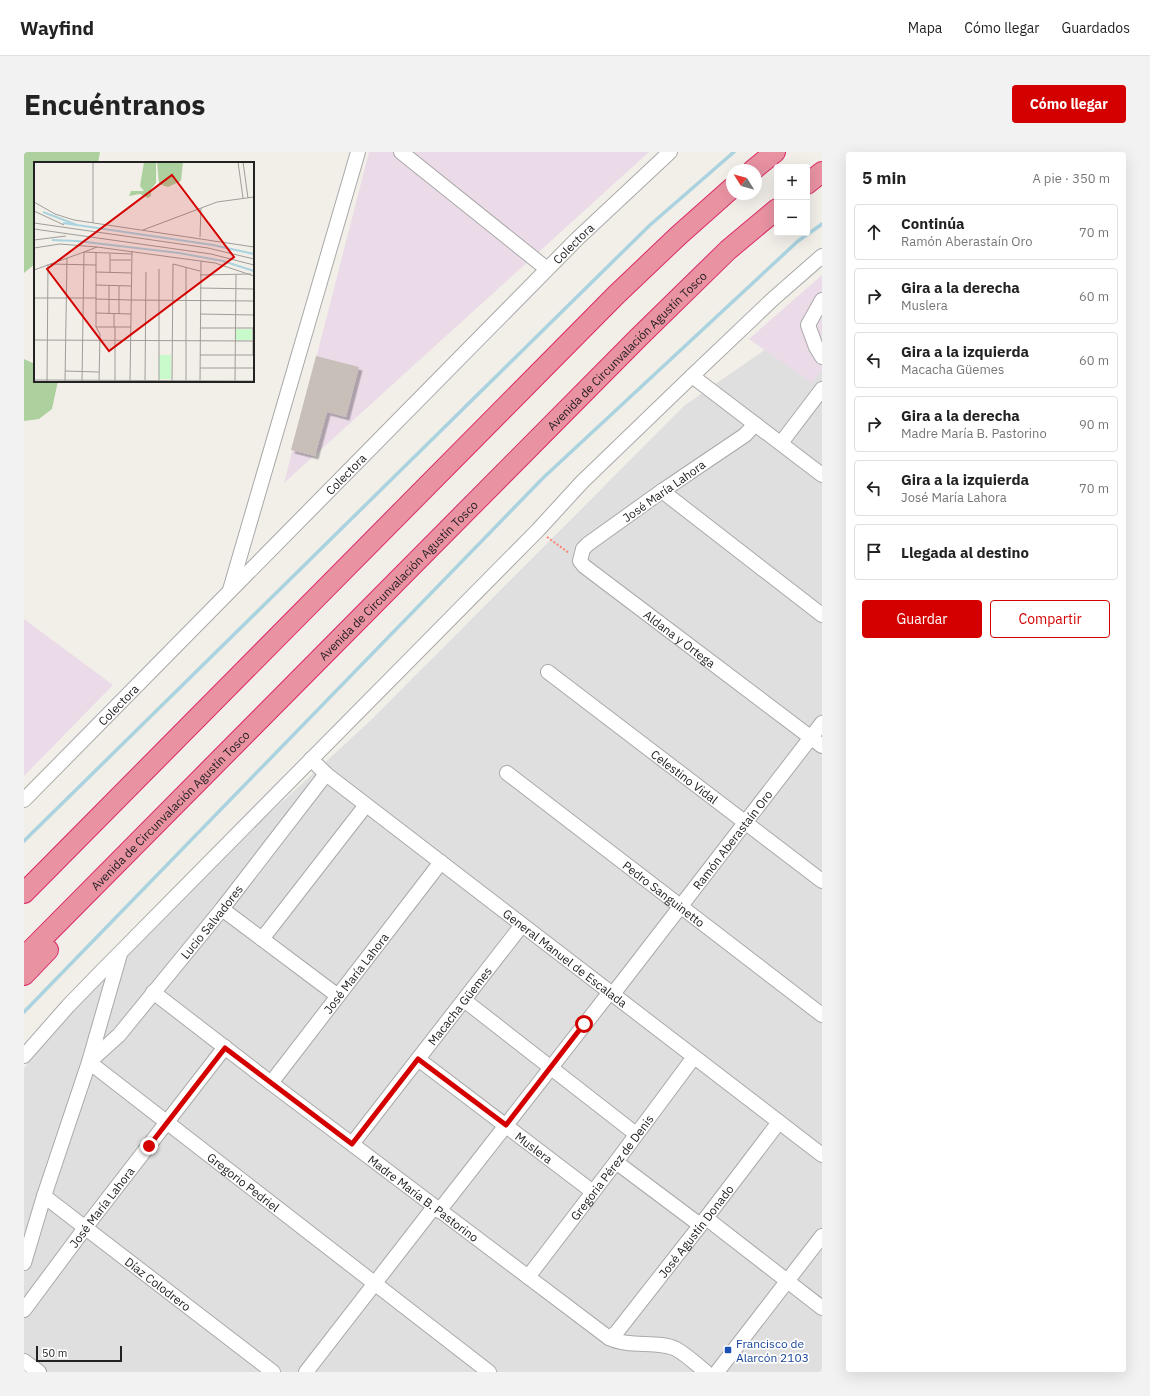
<!DOCTYPE html>
<html lang="es">
<meta charset="utf-8">
<style>
:root{--surface:#fff;--page:#f2f2f2;--text:#222;--muted:#767676;--line:#e0e0e0;--accent:#d40000}
body{margin:0;font-family:"IBM Plex Sans",sans-serif;background:var(--page);color:var(--text)}
.controls{position:absolute;right:12px;top:12px;display:grid;overflow:hidden;border-radius:4px;box-shadow:0 4px 16px #0002}
.controls button{width:36px;height:36px;display:grid;place-items:center;padding:0;border:0;border-bottom:1px solid var(--line);background:var(--surface);color:var(--text);font:20px sans-serif}
.compass{position:absolute;left:702px;top:12px;width:36px;height:36px;border-radius:50%;background:var(--surface);box-shadow:0 4px 16px #0002;rotate:307deg}
.scale{position:absolute;left:12px;bottom:10px;width:86px;box-sizing:border-box;padding-left:4px;border:2px solid #222;border-top:0;font-size:11px;line-height:14px;white-space:nowrap;color:#222;-webkit-text-stroke:3px #fff;paint-order:stroke}
.stop{position:absolute;width:12px;height:12px;margin:-9px;border:3px solid #d40000;border-radius:50%;background:#fff}
.stop.end{background:#d40000;border-color:#fff;box-shadow:0 1px 4px #0008}
.list{margin:0;padding:0;list-style:none}
h2{display:flex;justify-content:space-between;align-items:center;height:52px;margin:0;padding:0 16px;font-size:17px}
h2 small{font-size:13px;font-weight:400;color:var(--muted)}
.list li{display:grid;grid-template-columns:26px 1fr auto;gap:12px;align-items:center;box-sizing:border-box;height:56px;margin:0 8px 8px;padding:0 8px;border:1px solid var(--line);border-radius:4px}
.list b{display:block;font-size:15px;white-space:nowrap}
.list p{margin:0;font-size:13px;white-space:nowrap;color:var(--muted)}
.list em{font-size:13px;font-style:normal;color:var(--muted)}
.actions{display:flex;gap:8px;padding:12px 16px}
.actions a{flex:1;padding:9px 0;border:1px solid var(--accent);border-radius:4px;text-align:center;font-size:14px;color:var(--accent)}
.actions .main{background:var(--accent);color:#fff}
.icon{flex:none;width:22px;height:22px;fill:none;stroke:currentColor;stroke-width:2;stroke-linecap:round;stroke-linejoin:round}
.map{position:relative;flex:none;width:798px;height:1220px;overflow:hidden;border-radius:4px}
header{display:flex;align-items:center;gap:24px;box-sizing:border-box;height:56px;padding:0 20px;background:var(--surface);border-bottom:1px solid var(--line)}
header strong{font-size:19px}
nav{display:flex;gap:22px;margin-inline-start:auto;font-size:14px}
.intro{display:flex;align-items:center;justify-content:space-between;box-sizing:border-box;height:96px;padding:0 24px}
h1{margin:0;font-size:28px}
.button{padding:10px 18px;border-radius:4px;background:var(--accent);color:#fff;font-size:14px;font-weight:700}
main{display:flex;gap:24px;padding:0 24px}
aside{flex:1;background:var(--surface);border-radius:4px;box-shadow:0 4px 16px #0002}
.map>svg:first-child{display:block}
</style>
<header>
<strong>Wayfind</strong>
<nav><a>Mapa</a><a>Cómo llegar</a><a>Guardados</a></nav>
</header>
<div class="intro"><h1>Encuéntranos</h1><a class="button">Cómo llegar</a></div>
<main>
<div class="map">
<svg width="798" height="1220" viewBox="0 0 798 1220">
<defs>
<filter id="shadow"><feDropShadow dx="3.5" dy="3.5" stdDeviation="0" flood-color="#0004"/></filter>
</defs>
<rect width="100%" height="100%" fill="#f2efe9"/>
<!-- residential -->
<path fill="#e0dfdf" d="M798,139v1081h-798v-304l121,-140 225,-207 315,-316 90,-62z"/>
<!-- industrial -->
<path fill="#ebdbe8" d="M345,0h280l-365,331z
M798,123v95l-10,13 -63,-44z
M0,467l89,66 -89,91z"/>
<!-- forest -->
<path fill="#add19e" d="M0,0h76l-2,11h-63v101l-11,9z
M0,207l11,5v17h23l-6,28 -13,10 -15,2z"/>
<g fill="none" stroke-linecap="round" stroke-linejoin="round">
<!-- stream -->
<path stroke="#aad3df" stroke-width="3.5" d="M0,689l626,-616 84,-73
M0,860l519,-534 255,-237 24,-17"/>
</g>
<!-- building -->
<path fill="#c7bfb8" filter="url(#shadow)" d="M292,204l43,11 -13,50 -19,-5 -12,44 -24,-6z"/>
<g fill="none" stroke-linecap="round" stroke-linejoin="round">
<defs>
<g id="minor">
<path d="M377,0l146,117"/>
<path d="M798,148l-14,25 8,22 6,10"/>
<path d="M668,224l130,99"/>
<path id="s1" d="M731,272l-10,11 -83,56 -74,53 -5,5 -3,12 4,5 238,180"/>
<path d="M757,291l41,-54"/>
<path d="M638,339l160,124"/>
<path d="M206,438l128,-438"/>
<path id="s2" d="M524,520l274,209"/>
<path id="s3" d="M287,607l15,15 496,381"/>
<path id="s4" d="M483,621l315,242"/>
<path id="s5" d="M0,648l553,-561 93,-87"/>
<path d="M198,757l116,87"/>
<path d="M238,787l104,-134"/>
<path id="s6" d="M96,802l-31,108 400,310"/>
<path id="s7" d="M129,840l118,91 338,255c20,10 50,2 67,11 11,6 21,16 30,23"/>
<path id="s8" d="M589,842l209,-271"/>
<path d="M440,848l172,134"/>
<path d="M0,904l44,-50 33,-34 437,-442 44,-48 110,-106 82,-78 48,-42"/>
<path id="s9" d="M394,907l175,133"/>
<path id="s10" d="M247,931l170,-221"/>
<path id="s11" d="M328,992l170,-219"/>
<path d="M592,1010l84,63"/>
<path id="s12" d="M20,1044l229,176"/>
<path d="M415,1059l171,-219"/>
<path d="M682,1066l116,90"/>
<path id="s13" d="M0,1111l20,-67 45,-134 30,-27 103,-126 104,-135"/>
<path id="s14" d="M504,1125l88,-115 78,-105"/>
<path id="s15" d="M0,1158l61,-82 140,-181"/>
<path id="s16" d="M585,1186l7,-5 90,-115 73,-96"/>
<path d="M0,1209l15,11"/>
<path d="M282,1220l128,-165"/>
<path d="M693,1220l105,-136"/>
</g>
<g id="highway">
<path d="M729,18l22,-18"/>
<path d="M783,32l15,-12"/>
<path d="M0,741l592,-598 62,-59 54,-48"/>
<path id="s17" d="M0,805l615,-620 89,-87 49,-41"/>
<path d="M0,823l24,-25"/>
</g>
</defs>
<!-- minor casing -->
<use href="#minor" stroke="#a9a9a9" stroke-width="16"/>
<!-- highway casing -->
<use href="#highway" stroke="#dc2a67" stroke-width="22"/>
<!-- path -->
<path stroke="#fa8072" stroke-width="2" stroke-dasharray="2 2" stroke-linecap="butt" d="M523,385l22,16"/>
<!-- minor -->
<use href="#minor" stroke="#fff" stroke-width="14"/>
<!-- highway -->
<use href="#highway" stroke="#e892a2" stroke-width="20"/>
</g>
<g fill="none" stroke-linecap="round" stroke-linejoin="round">
<!-- route -->
<path stroke="#d40000" stroke-width="5" d="M125,994l76,-98 127,96 66,-85 88,66 78,-101"/>
</g>
<!-- markers -->
<rect fill="#1a4fb4" stroke="#fff" stroke-width="1.5" x="700" y="1194" width="8" height="8" rx="2"/>
<g text-anchor="middle" dominant-baseline="central" stroke-width="3.5" stroke-linejoin="round" paint-order="stroke">
<!-- street labels -->
<g font-size="12" fill="#222" stroke="#fff">
<text stroke="none"><textPath href="#s5" startOffset="782">Colectora</textPath></text>
<text stroke="none"><textPath href="#s17" startOffset="855">Avenida de Circunvalación Agustín Tosco</textPath></text>
<text stroke="none"><textPath href="#s5" startOffset="458">Colectora</textPath></text>
<text transform="translate(640 339) rotate(-35)">José María Lahora</text>
<text stroke="none"><textPath href="#s17" startOffset="531">Avenida de Circunvalación Agustín Tosco</textPath></text>
<text stroke="none"><textPath href="#s1" startOffset="352">Aldana y Ortega</textPath></text>
<text stroke="none"><textPath href="#s5" startOffset="134">Colectora</textPath></text>
<text stroke="none"><textPath href="#s2" startOffset="172">Celestino Vidal</textPath></text>
<text stroke="none"><textPath href="#s17" startOffset="207">Avenida de Circunvalación Agustín Tosco</textPath></text>
<text stroke="none"><textPath href="#s8" startOffset="195">Ramón Aberastaín Oro</textPath></text>
<text stroke="none"><textPath href="#s4" startOffset="198">Pedro Sanguinetto</textPath></text>
<text stroke="none"><textPath href="#s13" startOffset="398">Lucio Salvadores</textPath></text>
<text stroke="none"><textPath href="#s3" startOffset="323">General Manuel de Escalada</textPath></text>
<text stroke="none"><textPath href="#s10" startOffset="139">José María Lahora</textPath></text>
<text stroke="none"><textPath href="#s11" startOffset="175">Macacha Güemes</textPath></text>
<text stroke="none"><textPath href="#s9" startOffset="146">Muslera</textPath></text>
<text stroke="none"><textPath href="#s14" startOffset="138">Gregoria Pérez de Denis</textPath></text>
<text stroke="none"><textPath href="#s6" startOffset="308">Gregorio Pedriel</textPath></text>
<text stroke="none"><textPath href="#s7" startOffset="340">Madre María B. Pastorino</textPath></text>
<text stroke="none"><textPath href="#s15" startOffset="129">José María Lahora</textPath></text>
<text stroke="none"><textPath href="#s16" startOffset="138">José Agustín Donado</textPath></text>
<text stroke="none"><textPath href="#s12" startOffset="144">Díaz Colodrero</textPath></text>
</g>
<!-- transit labels -->
<g font-size="12" fill="#164399" stroke="#fff" text-anchor="start">
<text x="712" y="1191">Francisco de<tspan x="712" dy="14">Alarcón 2103</tspan></text>
</g>
</g>
<!-- overview -->
<g transform="translate(10 10)">
<rect width="220" height="220" fill="#f2efe9"/>
<path d="M122,0v21l-5,6v7l-3,2 -8,-4 -11,2 2,-5h13l-4,-5 4,-24zM123,0h26l-2,19 -13,6 -9,-3z" fill="#add19e"/>
<path d="M202,167h16v11h-16zM125,193h12v24h-12z" fill="#c8facc"/>
<path fill="none" stroke="#aad3df" stroke-width="2" d="M9,50l34,13 136,20 41,9M29,61l14,2M18,78l25,1 102,12 44,8 31,10"/>
<path fill="none" stroke="#9f9d99" stroke-width="1" d="M204,0l5,36M209,0l5,36M0,40l21,12 19,6 180,27M0,49l30,14M0,61l174,25 46,11M59,61v-61M0,67l177,25 43,11M109,68l74,-28 37,-5M166,75l1,-29M0,78l32,-4M0,86l26,-4 37,3 118,16 39,13M62,91v74l4,7 -1,48M76,92v18M76,98h21M16,102l46,1M0,108l50,-18 48,2M62,110l35,1M166,113l51,-1M62,123l35,1M166,126l54,1M0,136h62M62,137l35,1M97,138l123,1M62,151l35,1M75,152v-29M80,152v13M85,152v-28M166,152l54,1M62,165h35M166,166h54M0,178l219,1M166,193h54M219,193v-27M166,206h54M31,209l34,1M0,218l220,1M31,219l2,-123M48,219l2,-129 13,-5M81,219v-54M96,219l2,-130M111,219l1,-109M125,219v-112M138,219l1,-117 27,7M152,219v-114M13,220l1,-118M166,220l1,-121M201,220l1,-107"/>
<path fill="#d40000" fill-opacity="0.15" stroke="#d40000" stroke-width="2" d="M138,13l62,82 -125,94 -62,-82z"/>
<rect width="220" height="220" fill="none" stroke="#222" stroke-width="2"/>
</g>
</svg>
<div class="controls">
<button>+</button>
<button>−</button>
</div>
<svg class="compass" viewBox="-18 -18 36 36"><path d="M0-13l5 13h-10z" fill="#e53935"/><path d="M0 13l5-13h-10z" fill="#767676"/></svg>
<div class="scale">50 m</div>
<div class="stop" style="left:560px;top:872px"></div>
<div class="stop end" style="left:125px;top:994px"></div>
</div>
<aside>
<h2>5 min<small>A pie · 350 m</small></h2>
<ul class="list">
<li><svg class="icon" aria-label="ahead" viewBox="0 0 24 24"><path d="M12 20V5M6 11l6-6 6 6"/></svg><div><b>Continúa</b><p>Ramón Aberastaín Oro</p></div><em>70 m</em></li>
<li><svg class="icon" aria-label="right" viewBox="0 0 24 24"><path d="M7 20v-9h11M14 6l5 5-5 5"/></svg><div><b>Gira a la derecha</b><p>Muslera</p></div><em>60 m</em></li>
<li><svg class="icon" aria-label="left" viewBox="0 0 24 24"><path d="M17 20v-9H6M10 6l-5 5 5 5"/></svg><div><b>Gira a la izquierda</b><p>Macacha Güemes</p></div><em>60 m</em></li>
<li><svg class="icon" aria-label="right" viewBox="0 0 24 24"><path d="M7 20v-9h11M14 6l5 5-5 5"/></svg><div><b>Gira a la derecha</b><p>Madre María B. Pastorino</p></div><em>90 m</em></li>
<li><svg class="icon" aria-label="left" viewBox="0 0 24 24"><path d="M17 20v-9H6M10 6l-5 5 5 5"/></svg><div><b>Gira a la izquierda</b><p>José María Lahora</p></div><em>70 m</em></li>
<li><svg class="icon" aria-label="arrive" viewBox="0 0 24 24"><path d="M6 21V4h12l-3 4 3 4H6"/></svg><div><b>Llegada al destino</b></div></li>
</ul>
<div class="actions"><a class="main">Guardar</a><a>Compartir</a></div>
</aside>
</main>
